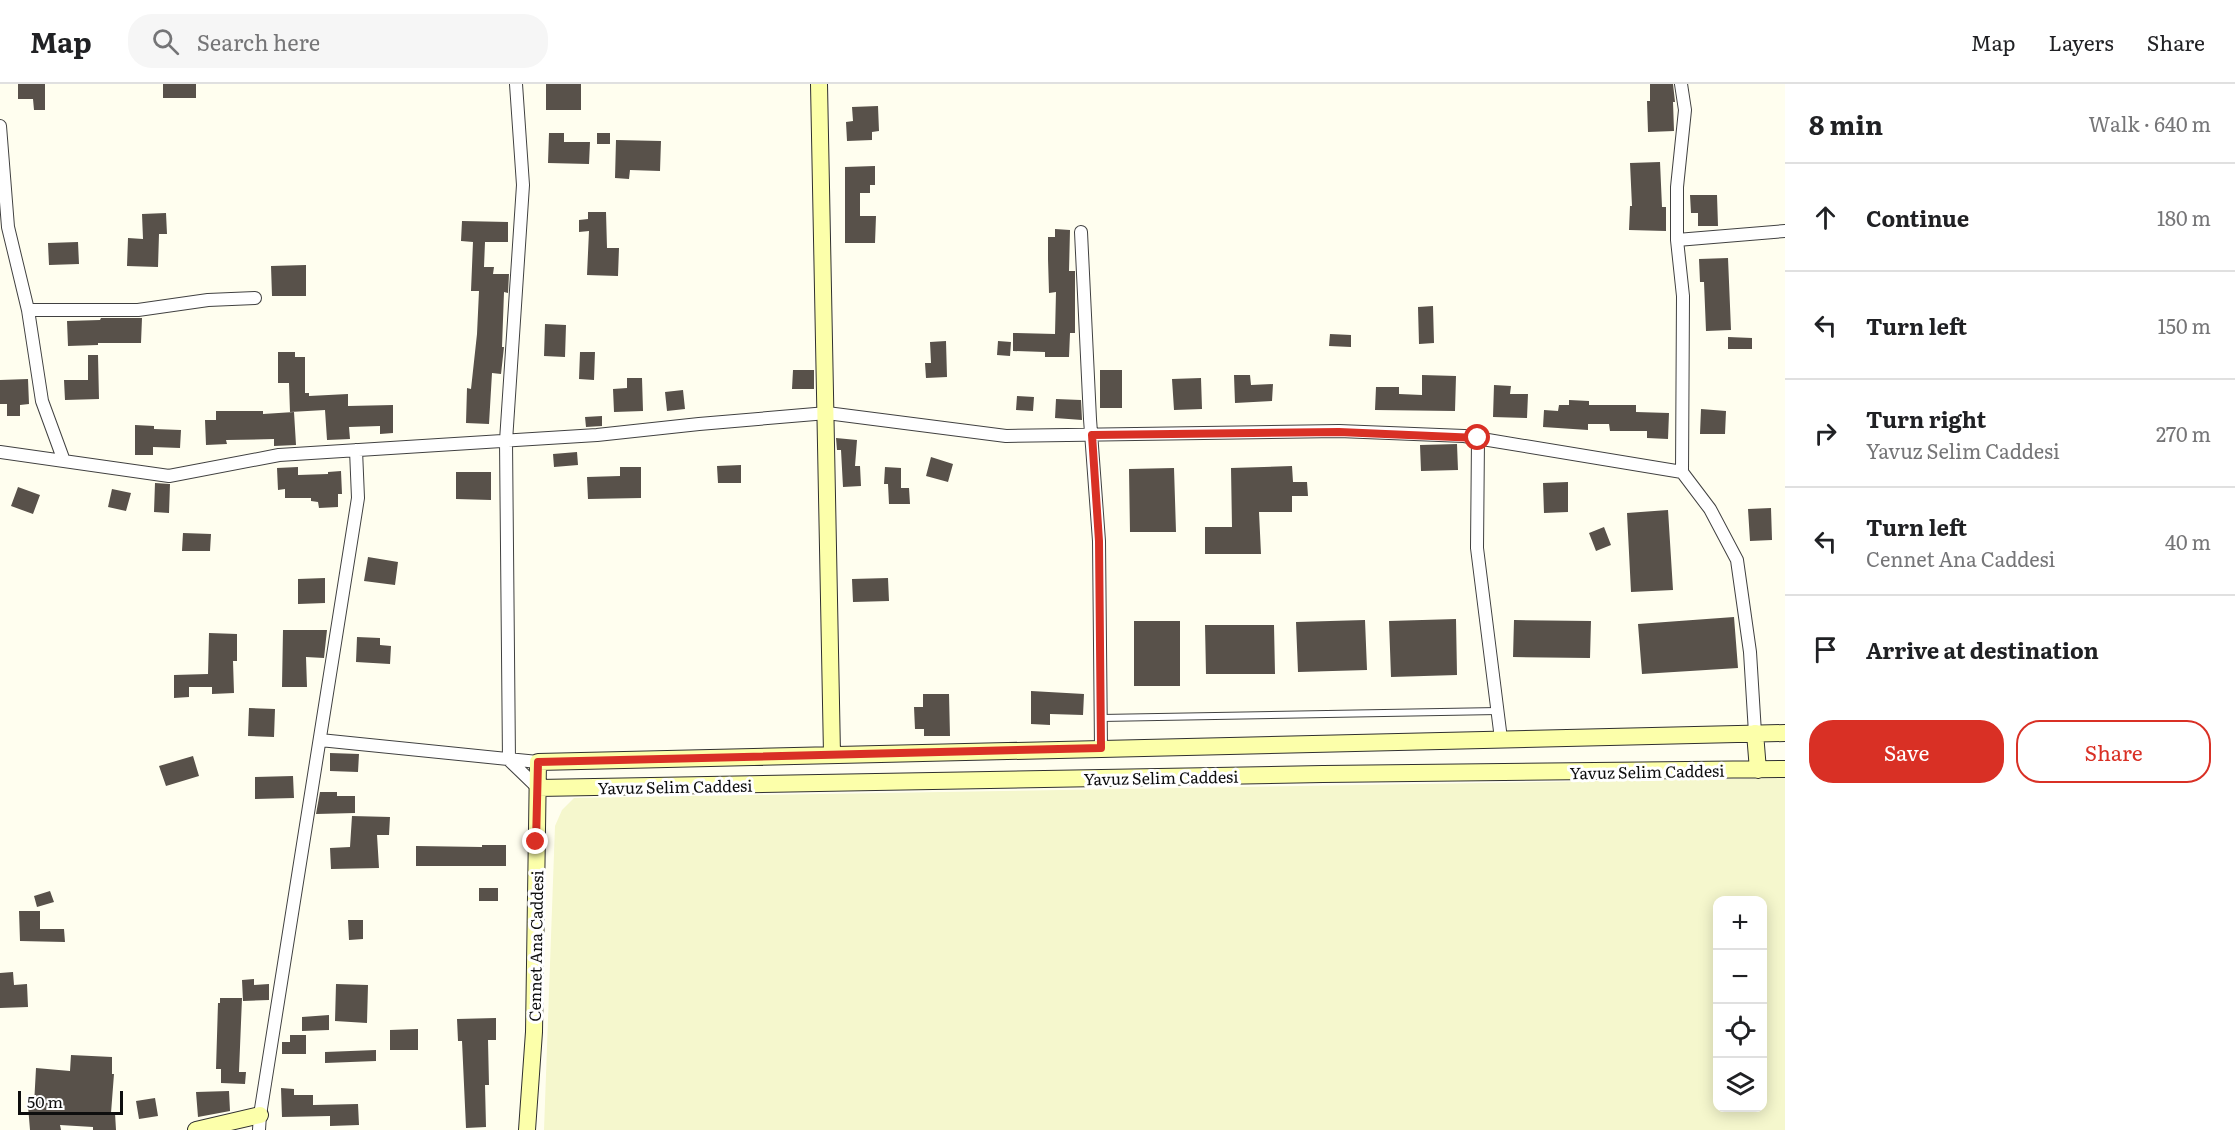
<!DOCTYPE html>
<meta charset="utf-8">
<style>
:root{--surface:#fff;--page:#f6f6f6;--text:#202124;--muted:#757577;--line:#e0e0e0;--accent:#d93025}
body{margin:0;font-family:Literata,serif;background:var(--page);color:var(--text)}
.controls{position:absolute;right:18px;bottom:18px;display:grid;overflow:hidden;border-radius:12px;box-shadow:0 3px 15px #0003}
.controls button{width:54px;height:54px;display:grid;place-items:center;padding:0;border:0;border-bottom:2px solid var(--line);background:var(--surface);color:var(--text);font:30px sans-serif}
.scale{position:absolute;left:18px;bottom:15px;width:105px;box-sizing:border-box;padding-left:6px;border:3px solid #0e0e0e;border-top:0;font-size:16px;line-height:21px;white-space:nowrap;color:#0e0e0e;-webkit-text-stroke:4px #fff;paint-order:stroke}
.stop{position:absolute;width:18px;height:18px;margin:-14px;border:4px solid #d93025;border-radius:50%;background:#fff}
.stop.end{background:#d93025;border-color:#fff;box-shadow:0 2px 6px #0008}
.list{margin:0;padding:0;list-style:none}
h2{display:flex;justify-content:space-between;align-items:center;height:78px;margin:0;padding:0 24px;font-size:26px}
h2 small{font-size:20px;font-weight:400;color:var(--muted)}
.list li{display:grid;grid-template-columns:39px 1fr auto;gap:18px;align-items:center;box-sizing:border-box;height:108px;padding:0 24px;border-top:2px solid var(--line)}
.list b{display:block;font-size:22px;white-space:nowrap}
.list p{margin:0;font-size:20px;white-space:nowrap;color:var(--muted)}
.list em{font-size:20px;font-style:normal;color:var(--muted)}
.actions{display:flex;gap:12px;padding:18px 24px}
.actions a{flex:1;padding:14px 0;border:2px solid var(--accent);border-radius:24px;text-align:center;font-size:21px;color:var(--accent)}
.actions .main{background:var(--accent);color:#fff}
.icon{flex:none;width:33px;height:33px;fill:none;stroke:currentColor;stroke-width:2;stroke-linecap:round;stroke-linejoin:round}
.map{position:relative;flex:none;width:1785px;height:1046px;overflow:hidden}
header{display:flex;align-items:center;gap:36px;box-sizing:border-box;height:84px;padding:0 30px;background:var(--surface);border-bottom:2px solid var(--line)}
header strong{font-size:28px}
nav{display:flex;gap:33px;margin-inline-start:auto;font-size:21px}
.search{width:420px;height:54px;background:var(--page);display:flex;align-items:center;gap:15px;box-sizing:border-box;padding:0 21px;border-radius:24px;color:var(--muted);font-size:22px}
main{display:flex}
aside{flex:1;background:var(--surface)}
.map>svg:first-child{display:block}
</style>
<header>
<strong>Map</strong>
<div class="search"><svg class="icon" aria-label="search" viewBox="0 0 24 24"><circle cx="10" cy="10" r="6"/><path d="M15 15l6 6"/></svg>Search here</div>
<nav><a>Map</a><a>Layers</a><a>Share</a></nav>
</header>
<main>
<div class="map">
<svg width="1785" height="1046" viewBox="0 0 1785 1046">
<rect width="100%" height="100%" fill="#fffeef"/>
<!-- farmland -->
<path fill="#f5f7cd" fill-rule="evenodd" d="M1785,694v352h-1241l11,-304 7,-16 12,-12zM1718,816h44v208h-44z"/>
<!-- building -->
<path fill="#58514a" d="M18,0h27v26h-11l-1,-11h-15z
M163,0h33v14h-33z
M546,0h35v26h-35z
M1650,0h23l2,18h-2l1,29 -26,1 -1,-31h3z
M878,22l1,25 -7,1v8l-25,1 -1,-19 7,-1 -1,-14z
M549,49h15v9h26l-1,22 -41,-1z
M597,49h13v11h-13z
M616,56l45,1 -1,30 -30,-1 -1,9 -14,-1z
M1660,78l2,45h4v24l-37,-1 1,-24h2l-2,-43z
M875,82v19h-5v8h-10v23h16l-1,27h-30v-76z
M1690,111h27l1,31h-20v-13h-7z
M588,128h18l1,36h12l-1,28 -31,-1 2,-44 -10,1v-12l9,-1z
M166,129l1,21h-8l-1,33 -31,-1 1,-28 15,1 -1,-25z
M462,137l46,1v20h-23l-1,25h10l-1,7h16l-1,19 -4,-1 -2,55h2l-3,27 -9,-1 -3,51 -23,-1 1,-35 4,1 6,-55 2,-43h-8l2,-49 -12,-1z
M1055,145l15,1 -1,41h6v62h-5l-1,24h-24v-5l-32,-1v-18l42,1 1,-42 -7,1 -1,-34v-22h7z
M78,158l1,22 -30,1 -1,-22z
M1728,174l3,72 -25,1 -2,-49h-4l-1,-23z
M306,181v31h-34l-1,-30z
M1433,222l1,37 -15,1 -1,-37z
M101,234h41l-1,25h-43v2l-30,1 -1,-25 33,-1z
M545,240l21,1 -1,32 -21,-1z
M1330,250l21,1v12l-22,-1z
M1728,253l24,1v11h-24z
M946,257l1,36 -21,1 -1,-15h6l-1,-21z
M998,257l13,1 -1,14 -13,-1z
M278,268h17v5h10v36h4v3l39,-2v12l45,-1v28l-13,1v-8l-31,1 1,12 -23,1 -2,-30 -35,2 -1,-29h-11z
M580,268h15l-1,28 -15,-1z
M88,271h10l1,44 -34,1 -1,-20h24z
M793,286h21v19h-22z
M1100,286h22v38h-22z
M1234,291h16l1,10 22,-1 -1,17 -37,2z
M1422,291l34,1 -1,35 -80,-1 1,-23h23v7l23,1z
M627,294h15l1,33 -29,1 -1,-23 14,-1z
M1201,294l1,31 -28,1 -2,-31z
M28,295l1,25 -9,1v11h-13v-12h-7v-24z
M1494,301l17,1 -1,8h18l-1,24 -34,-1z
M683,306l2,19 -18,2 -2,-19z
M1017,312l17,1 -1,14 -17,-1z
M1056,315l25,1 1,20 -27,-2z
M1569,316l20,1v4h47v7l33,1 -1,26 -21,-1v-7h-37l-1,-7h-21v6l-45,-3 1,-17 14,1 1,-6h10z
M1701,325l25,2 -1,23h-25z
M216,327h47v3l31,-2 2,33 -22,1v-7l-48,1 1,4 -21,1 -1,-25h11z
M602,332v10l-16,1 -1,-10z
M135,341l19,1v3l27,1 -1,18 -27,-1v8h-18z
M836,354l21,2 -2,26h5l1,20 -18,1 -2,-37h-4z
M1457,360l1,26 -37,1 -1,-26z
M577,368l1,13 -24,2 -1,-13z
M931,373l22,7 -5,18 -22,-6z
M741,381v18h-23l-1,-17z
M1292,382l1,16h14l1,14h-16v16h-33l2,42h-56v-27h27l-1,-59z
M298,383v8l30,-1v-2l13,-1 1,23h-4v13l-19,1 -1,-6 -7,-1v-3h-26v-9l-7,1 -1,-22z
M620,383h21v31l-53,1 -1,-22 33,-1z
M885,383l16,1v20h8l1,16h-21l-1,-20h-4z
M1174,384l2,64h-46l-1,-63z
M456,388h35v28l-35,-1z
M1568,398v30l-24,1 -1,-30z
M155,399l15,1 -1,29 -15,-1z
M18,403l22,8 -7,19 -22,-8z
M112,405l19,4 -5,18 -18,-4z
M1771,424l1,32 -22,1 -2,-32z
M1668,426l5,80 -42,2 -4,-79z
M1604,443l7,18 -15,6 -7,-18z
M183,449l28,1 -1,17h-28z
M368,473l30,5 -3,23 -31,-4z
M325,494v25l-27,1v-25z
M888,494l1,23 -36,1 -1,-23z
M1734,533l4,51 -96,6 -4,-50z
M1456,535l1,56 -66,2 -2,-56z
M1365,536l2,50 -69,2 -2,-50z
M1514,536l77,1 -1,37 -77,-1z
M1134,537h46v65h-46z
M1205,541h69l1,49h-69z
M283,546h44l-3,28 -18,-1 1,30h-25z
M209,549l28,1v27h-4l1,32 -22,1v-7h-23v10l-15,1v-23l34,-1z
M357,553l23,1v7l11,1 -1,18 -34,-2z
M1031,607l53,3 -1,21 -33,-1v11l-19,-1z
M923,610h26l1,42h-26v-7h-9l-1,-22h9z
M249,624l26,1 -1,28 -26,-1z
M330,669l29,1 -1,18 -28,-1z
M193,672l6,20 -33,10 -7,-20z
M293,692l1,22 -39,1v-22z
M320,708h17v4h18v17l-39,1z
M352,732l38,1 -1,18h-12l2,33 -48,1 -1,-21 20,-1z
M482,761h24v21h-90v-20l66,1z
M479,804h19v13h-19z
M50,807l4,11 -17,5 -3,-11z
M19,827h21v18h24l1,13 -45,-1z
M348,836h15v19l-14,1z
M13,888l1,13 13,-1 1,23 -28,1v-35z
M254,895v6l15,-1v16l-26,1 -1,-21z
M336,900l32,1 -1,38 -32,-2z
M220,914h22l-3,74h7l-1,12 -24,-1v-14h-5l2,-66h2z
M329,931v15l-27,1v-14z
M496,934v22h-8l1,45h-4l1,42 -20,1 -4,-87h-4l-1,-22z
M418,945v21h-28v-20z
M290,951h16v19h-24v-12h8z
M376,966v11l-51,2v-11z
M71,971l41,2v17h2l-3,39h4l1,17h-23v-3l-33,-2 1,5h-31l-2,-24 6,-1 2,-37 34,3z
M281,1004l13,1v6h19v10l45,-1 1,21 -29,1v-10l-48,1z
M229,1007l1,20 -32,6 -2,-25z
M155,1014l3,18 -19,3 -3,-18z"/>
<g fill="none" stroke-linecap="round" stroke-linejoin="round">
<defs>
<path id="lane" d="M1101,634l397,-7"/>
<path id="street" d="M516,0l7,101 -17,256 3,319 29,28
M1681,0l4,26 -8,77v53l6,56 -1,176
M0,42l8,101 20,83 14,91 22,60
M1081,148l9,187 9,122 2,207
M1677,156l108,-9
M28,226h110l70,-10 47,-2
M1478,355l-1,109 24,191
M0,368l169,24 110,-21 318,-20 102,-11 128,-11 179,23 333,-5 125,5 218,36 28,37 27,51 13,92 5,81
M320,656l218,22
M259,1046l1,-15 98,-617 -2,-48"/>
<path id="secondary" d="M819,0l13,670
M1755,649l3,37
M538,704l785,-14 462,-5
M196,1046l64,-15
M527,1046l7,-98 4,-270 1247,-29"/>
</defs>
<!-- lane casing -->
<use href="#lane" stroke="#414141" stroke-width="8"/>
<!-- street casing -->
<use href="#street" stroke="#414141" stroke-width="14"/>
<!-- secondary casing -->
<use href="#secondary" stroke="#303030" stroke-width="18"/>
<!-- lane -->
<use href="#lane" stroke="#fff" stroke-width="6"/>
<!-- street -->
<use href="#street" stroke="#fff" stroke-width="12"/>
<!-- secondary -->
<use href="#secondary" stroke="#fcffaa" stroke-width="16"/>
</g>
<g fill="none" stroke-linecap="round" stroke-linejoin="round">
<!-- route -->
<path stroke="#d93025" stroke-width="8" d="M536,758l2,-80 563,-14 -2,-207 -7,-106 247,-3 139,6"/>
</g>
<g text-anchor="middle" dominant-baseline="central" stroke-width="6" stroke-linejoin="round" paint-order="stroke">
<!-- street labels -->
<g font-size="16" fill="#0e0e0e" stroke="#fff">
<text transform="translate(1647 687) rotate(-1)">Yavuz Selim Caddesi</text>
<text transform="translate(1161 693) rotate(-1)">Yavuz Selim Caddesi</text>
<text transform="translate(675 702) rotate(-1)">Yavuz Selim Caddesi</text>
<text transform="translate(535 862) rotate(-89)">Cennet Ana Caddesi</text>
</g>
</g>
</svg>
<div class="controls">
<button>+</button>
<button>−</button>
<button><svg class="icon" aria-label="locate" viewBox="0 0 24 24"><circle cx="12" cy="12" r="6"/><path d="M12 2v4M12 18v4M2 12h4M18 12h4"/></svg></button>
<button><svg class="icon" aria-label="layers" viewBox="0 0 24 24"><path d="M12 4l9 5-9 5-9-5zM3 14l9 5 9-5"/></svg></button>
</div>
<div class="scale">50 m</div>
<div class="stop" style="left:1478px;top:354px"></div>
<div class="stop end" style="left:536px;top:758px"></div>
</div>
<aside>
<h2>8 min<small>Walk · 640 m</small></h2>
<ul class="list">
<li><svg class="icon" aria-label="ahead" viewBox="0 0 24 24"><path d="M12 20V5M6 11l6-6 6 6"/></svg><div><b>Continue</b></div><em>180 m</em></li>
<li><svg class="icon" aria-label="left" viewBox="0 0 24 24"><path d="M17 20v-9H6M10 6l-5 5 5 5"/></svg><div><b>Turn left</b></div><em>150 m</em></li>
<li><svg class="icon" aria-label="right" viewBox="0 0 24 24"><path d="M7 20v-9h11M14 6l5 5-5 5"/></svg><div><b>Turn right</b><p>Yavuz Selim Caddesi</p></div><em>270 m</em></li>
<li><svg class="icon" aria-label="left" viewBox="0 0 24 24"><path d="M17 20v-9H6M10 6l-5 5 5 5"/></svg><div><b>Turn left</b><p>Cennet Ana Caddesi</p></div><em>40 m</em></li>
<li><svg class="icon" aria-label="arrive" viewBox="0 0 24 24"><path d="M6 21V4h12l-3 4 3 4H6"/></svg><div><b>Arrive at destination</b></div></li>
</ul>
<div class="actions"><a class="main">Save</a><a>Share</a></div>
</aside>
</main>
